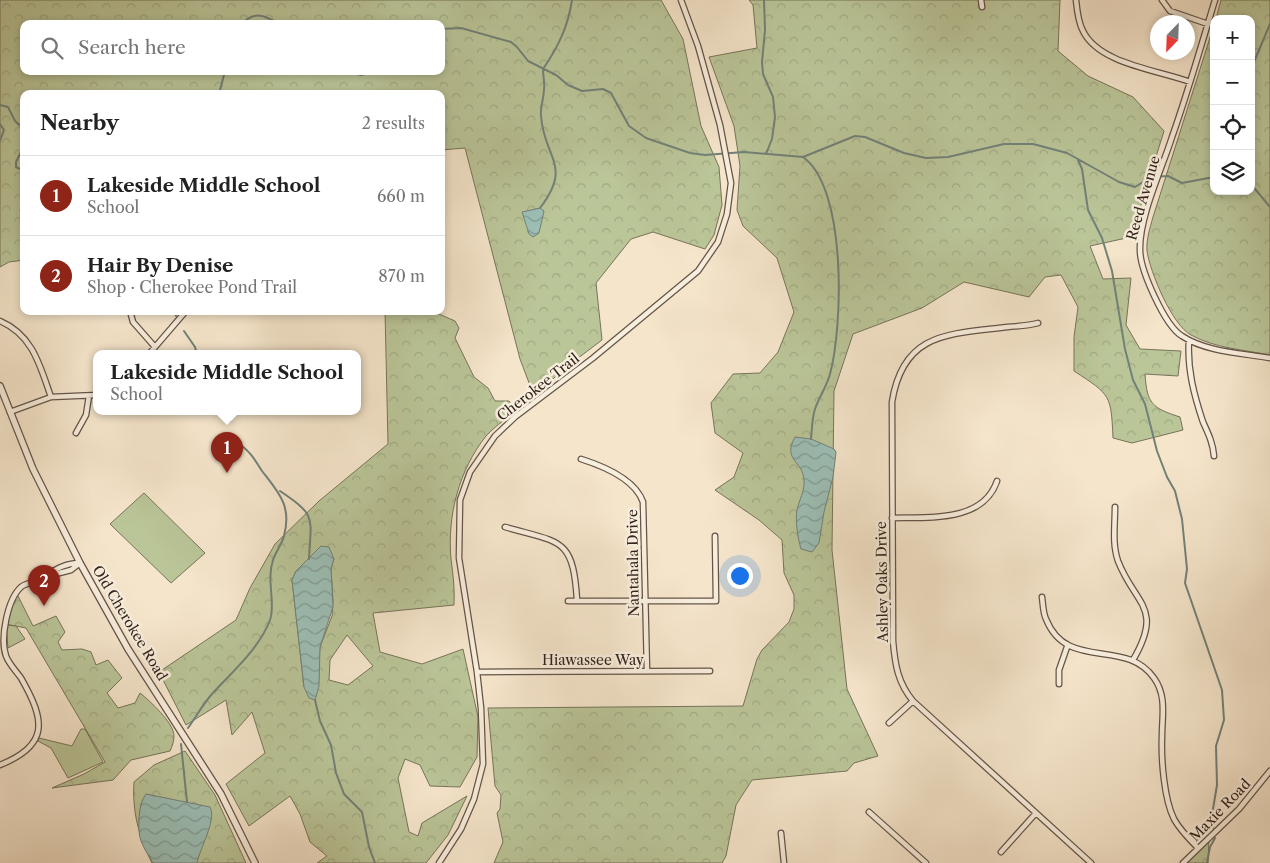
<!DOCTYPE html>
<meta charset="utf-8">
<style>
:root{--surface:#fff;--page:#f6f6f6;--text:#222;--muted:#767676;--line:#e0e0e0;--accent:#8f2418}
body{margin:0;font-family:"Libre Caslon Text",serif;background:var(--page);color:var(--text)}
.controls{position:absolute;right:15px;top:15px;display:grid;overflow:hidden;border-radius:10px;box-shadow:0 2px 8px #0003}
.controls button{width:45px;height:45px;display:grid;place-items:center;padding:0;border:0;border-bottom:1px solid var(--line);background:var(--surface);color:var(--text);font:25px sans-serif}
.compass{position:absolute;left:1150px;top:15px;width:45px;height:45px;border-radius:50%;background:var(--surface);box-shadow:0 2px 8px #0003;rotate:203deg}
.you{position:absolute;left:739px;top:575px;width:18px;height:18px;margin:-12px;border:4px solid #fff;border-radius:50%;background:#1a73e8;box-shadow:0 0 0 8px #1a73e833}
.badge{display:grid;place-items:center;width:32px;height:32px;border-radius:50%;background:var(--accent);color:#fff;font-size:16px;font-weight:700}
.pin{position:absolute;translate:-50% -41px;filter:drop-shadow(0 1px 2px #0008)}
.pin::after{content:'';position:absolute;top:26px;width:18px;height:15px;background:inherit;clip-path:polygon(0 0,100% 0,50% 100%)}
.popup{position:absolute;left:93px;top:350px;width:268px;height:65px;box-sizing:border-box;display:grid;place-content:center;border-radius:10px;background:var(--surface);filter:drop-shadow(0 1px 4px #0005);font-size:16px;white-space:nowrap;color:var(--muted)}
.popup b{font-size:19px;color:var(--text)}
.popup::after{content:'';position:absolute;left:50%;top:100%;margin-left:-10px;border:10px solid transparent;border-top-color:var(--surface)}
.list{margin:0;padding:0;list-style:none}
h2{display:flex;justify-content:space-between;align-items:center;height:65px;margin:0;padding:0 20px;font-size:21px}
h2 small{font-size:16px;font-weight:400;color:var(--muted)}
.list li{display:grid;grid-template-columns:32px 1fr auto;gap:15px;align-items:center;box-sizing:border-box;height:80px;padding:0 20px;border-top:1px solid var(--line)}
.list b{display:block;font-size:19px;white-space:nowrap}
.list p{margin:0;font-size:16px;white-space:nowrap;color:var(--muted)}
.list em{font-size:16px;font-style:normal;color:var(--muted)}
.icon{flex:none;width:28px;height:28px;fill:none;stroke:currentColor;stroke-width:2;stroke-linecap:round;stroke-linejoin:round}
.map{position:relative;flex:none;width:1270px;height:863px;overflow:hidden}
.search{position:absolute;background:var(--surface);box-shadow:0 2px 8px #0003;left:20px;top:20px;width:425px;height:55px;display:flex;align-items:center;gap:12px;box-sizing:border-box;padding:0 18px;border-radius:10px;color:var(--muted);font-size:19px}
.panel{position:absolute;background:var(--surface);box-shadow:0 2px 8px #0003;left:20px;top:90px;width:425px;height:225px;border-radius:10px}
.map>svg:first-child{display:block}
</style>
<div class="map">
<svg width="1270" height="863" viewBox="0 0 1270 863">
<defs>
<pattern id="forest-crowns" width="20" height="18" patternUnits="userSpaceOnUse" patternTransform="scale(1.25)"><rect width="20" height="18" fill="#bac598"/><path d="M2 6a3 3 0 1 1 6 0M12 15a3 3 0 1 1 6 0" fill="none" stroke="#a0a983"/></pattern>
<pattern id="water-waves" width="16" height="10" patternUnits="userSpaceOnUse" patternTransform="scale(1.25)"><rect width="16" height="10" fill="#9cbfb6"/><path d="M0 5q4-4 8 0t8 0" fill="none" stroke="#809b93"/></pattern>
</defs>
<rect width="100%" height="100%" fill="#f5e5cb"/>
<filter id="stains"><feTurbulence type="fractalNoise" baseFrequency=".004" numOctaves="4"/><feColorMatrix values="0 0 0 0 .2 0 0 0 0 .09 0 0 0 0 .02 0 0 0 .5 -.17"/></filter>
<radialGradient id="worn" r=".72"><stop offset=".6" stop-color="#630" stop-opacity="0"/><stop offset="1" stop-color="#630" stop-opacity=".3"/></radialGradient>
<!-- forest -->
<path fill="url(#forest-crowns)" stroke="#77745a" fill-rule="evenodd" d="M0,0h661l22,39 18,87 18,41 3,38 -8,30 -9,14 -52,-17 -22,7 -35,44 6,57 -37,28 -31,28 -14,-37 -55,-211 -24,2v-56h-417v99l-4,18 4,5v44l-15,2 -9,5zM24,24h417v47h-417z
M749,0h311l-2,51 30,25 45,21 31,34 -33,106 -41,9 13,33 28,-1 -5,47 14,24 41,2 -3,25 -33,-2c2,30 7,34 35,43l3,13 -51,13 -19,-5c-2,-43 -2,-43 -39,-67v-34l4,-30 -17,-32 -16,2 -16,20 -65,-15 -42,26 -69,26 -19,57 -2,159 15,139 31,67 -24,7 -7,8 -95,9 -16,25 -10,51 -4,7h-228l9,-21 -6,-29 3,-4 1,-14 -6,-9 -7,-78 255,-2 14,-47 5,-9 27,-28 5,-13v-14l-10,-22 -2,-33 -23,-20 -44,-30 19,-13 9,-24 -28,-20 -4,-30 22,-29 27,-1 18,-21 16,-40 -17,-54 -34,-32 -6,-16 3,-44 -6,-40 -25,-69 48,-9 -4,-43z
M1221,0h49v355c-25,-5 -56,-7 -79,-20 -19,-10 -41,-63 -44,-84 -1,-11 3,-23 6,-34l61,-192v166h37v-172h-35z
M385,311h47l23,10 4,7 -4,10 19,39 14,11 7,13h14l4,5 -1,8c-9,7 -19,14 -26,22 -27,34 -39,80 -35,123 2,16 4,30 3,46l-81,8 7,39 42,12 41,-15 15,68 -1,40 -17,30 -30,-1 -10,-21 -15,-6 -7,19 11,54 9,4 4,-13 45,-27 -19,39 -22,28h-109l10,-7 -17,-14 -10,-28 -10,-18 -41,30 -23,-42 39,-31 -13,-41 -20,23 -6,-35 -40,25 -27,-53 77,-52 14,-32 25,-44 44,-43 69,-57zM321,546l13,13 -3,9 2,33 -1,15 -12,31 -2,26 -14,14 -12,-107 4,-9zM347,635l26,31 -25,19 -19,-5 1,-20z
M17,594l16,32 23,-10 9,16 -7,10 4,8 20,-1 9,3 5,13 12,-5 14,18 -15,15 11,15 17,-5 5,-10c10,8 34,30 34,43 0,5 -2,11 -4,15l-39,9 -18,20 -61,8 32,-14 21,-12 -79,-134 -21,-4z
M185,751l30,44 31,68h-94c-13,-26 -20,-51 -18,-81l20,-17z
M1209,838l-1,25h-25z"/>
<!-- green -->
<path fill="#bac598" stroke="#77745a" d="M144,493l61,60 -34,30 -61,-59z
M6,625l10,1 9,13 -17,9z
M81,729h4l18,33 -35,16 -17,-30 -13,-7 1,-3 33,8z"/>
<!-- water -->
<path fill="url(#water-waves)" stroke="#728179" d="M540,208l4,3 -5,22 -6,4 -4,-3 -7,-22z
M795,437l16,2 23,10 2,3 -3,25 -9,35 -5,31 -7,9 -11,-3c-3,-10 -6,-28 -4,-39 2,-10 8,-19 7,-30 -1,-19 -22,-20 -9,-43z
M321,546l8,1 5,12 -3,9 2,39 -13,40 -1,39 -4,14 -6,-2 -5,-11 -12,-107 4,-9z
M146,794l64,13c7,12 -10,41 -13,56h-44c-4,-7 -9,-14 -12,-22 -4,-11 -3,-38 5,-47z"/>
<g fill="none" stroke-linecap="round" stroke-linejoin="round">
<!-- stream -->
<path stroke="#728179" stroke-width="2" d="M764,0l1,30 -3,32 1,12 10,23 2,20 -3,22 -6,15
M242,24c12,-14 24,-8 37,0
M441,29l20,-1 50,14 6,5 11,14 28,14 12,10 14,6 21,-2 8,4 18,33 17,12 44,15 15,2 39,-3 59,5 52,-21 10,1 39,16 22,5 22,-1 56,-13h29l34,9 52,29 16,5 16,-10 17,-1 14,7 32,-6
M1251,69l19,-45
M344,71l17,4 14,-4
M219,94l6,-23
M0,105l8,2 7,14 9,8
M0,124l4,6 -4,11
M24,146l-8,16v5l8,4
M803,157c44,31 40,169 27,217 -3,12 -11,23 -15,35 -3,9 -3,20 -4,30
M1078,160l4,9 6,41 14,28 10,33 13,78 8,31 12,24 12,47 10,26 8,14 7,28 5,50 -2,14 37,107 2,30 -8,26 1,39 -5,30 1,13
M1251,184l19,23
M540,208c33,-43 4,-49 1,-92 -1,-9 3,-18 3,-27 1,-6 -1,-13 -1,-20 15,-22 25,-42 29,-69
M174,311l2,5
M184,331l11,16 2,7
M223,412l7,9
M280,491c37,25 31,25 29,68
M315,700l5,21 11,24 5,28 8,21 18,18 7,35 6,16
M188,728c8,-11 15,-24 24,-34 20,-22 47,-45 58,-74 6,-17 -4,-39 3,-60 3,-9 9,-16 11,-24 8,-30 -5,-43 -22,-65 -8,-12 -9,-16 -21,-26
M181,744l6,58
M1207,863l3,-16 5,-9"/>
<defs>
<path id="minor" d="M981,0l1,7
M1076,0c1,10 2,22 7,31 16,33 75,39 107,51
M1162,0l8,11 38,13
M1215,0c-14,46 -27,92 -43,137 -10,32 -33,80 -32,113 0,20 25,76 42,86 24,16 60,17 88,22
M130,311l3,11 22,25
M0,321c33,14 40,45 51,76
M1038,323c-10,3 -20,3 -30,4 -59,7 -105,5 -116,75l1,239c2,24 5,42 20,60l178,162
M1189,340c-2,29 5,55 14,82 5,11 10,21 11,34
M149,354l37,-43
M10,412l41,-15 46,-2
M76,433l10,-18 3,-19
M581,459c22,7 54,20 62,43l4,169
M1115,507c0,18 -3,37 3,54 17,44 46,46 15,99
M892,518c35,-1 91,5 105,-37
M505,527c56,16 68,10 72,73
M44,577l27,-7 9,-7
M1042,597c1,7 1,16 4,22 21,53 79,18 108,59 13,18 8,38 8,58 -1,23 2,63 12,83 6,11 16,21 24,29
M568,601h148l-1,-65
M477,672l233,-1
M1059,684v-14l8,-23
M889,723l24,-22
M0,765c50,-20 45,-45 21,-87 -5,-7 -12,-14 -15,-22 -6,-17 1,-56 15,-69 3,-3 10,-4 14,-6 16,-8 27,-18 45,-18
M869,812l57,51
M781,833l3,30
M1001,852l35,-39
M439,863l22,-34 13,-30 9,-35 -2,-56 -4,-36 -18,-114 1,-58 10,-28 25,-36 20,-19 78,-59 105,-87 20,-29 9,-28 4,-31 -11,-58 -22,-79 -17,-46
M1183,863l56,-54 31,-38"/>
<path id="tertiary" d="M0,386l33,83 47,94 48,86 93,145 34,69"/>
</defs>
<!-- minor casing -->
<use href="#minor" stroke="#645448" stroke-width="7"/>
<!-- tertiary casing -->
<use href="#tertiary" stroke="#645448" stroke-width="8"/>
<!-- minor -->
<use href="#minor" stroke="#f8eedd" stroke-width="4.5"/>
<!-- tertiary -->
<use href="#tertiary" stroke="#f8eedd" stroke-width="5.5"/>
</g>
<g text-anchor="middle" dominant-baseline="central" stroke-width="5" stroke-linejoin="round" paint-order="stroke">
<!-- street labels -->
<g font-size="14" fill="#34241d" stroke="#f8eedd">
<text transform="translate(1143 198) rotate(-74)">Reed Avenue</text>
<text transform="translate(538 387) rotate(-38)">Cherokee Trail</text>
<text transform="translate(633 563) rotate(-91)">Nantahala Drive</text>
<text transform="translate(882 582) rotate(-91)">Ashley Oaks Drive</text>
<text transform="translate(130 623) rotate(59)">Old Cherokee Road</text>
<text x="593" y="660">Hiawassee Way</text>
<text transform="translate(1220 810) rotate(-46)">Maxie Road</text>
</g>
</g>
<rect width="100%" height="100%" filter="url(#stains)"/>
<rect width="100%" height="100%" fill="url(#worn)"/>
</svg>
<div class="controls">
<button>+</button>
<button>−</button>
<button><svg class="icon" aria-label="locate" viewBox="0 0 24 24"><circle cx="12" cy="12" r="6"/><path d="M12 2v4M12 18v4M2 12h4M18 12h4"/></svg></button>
<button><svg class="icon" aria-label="layers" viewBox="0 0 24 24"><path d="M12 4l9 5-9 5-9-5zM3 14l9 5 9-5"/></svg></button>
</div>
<svg class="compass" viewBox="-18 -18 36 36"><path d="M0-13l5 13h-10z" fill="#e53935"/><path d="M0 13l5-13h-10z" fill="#767676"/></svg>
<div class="you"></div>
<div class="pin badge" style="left:227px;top:473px">1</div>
<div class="popup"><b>Lakeside Middle School</b>School</div>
<div class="pin badge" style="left:44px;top:606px">2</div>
<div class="search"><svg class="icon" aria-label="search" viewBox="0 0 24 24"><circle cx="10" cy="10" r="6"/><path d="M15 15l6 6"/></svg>Search here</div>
<section class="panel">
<h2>Nearby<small>2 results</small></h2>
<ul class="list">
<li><span class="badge">1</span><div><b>Lakeside Middle School</b><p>School</p></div><em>660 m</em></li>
<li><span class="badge">2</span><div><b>Hair By Denise</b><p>Shop · Cherokee Pond Trail</p></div><em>870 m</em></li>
</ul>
</section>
</div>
